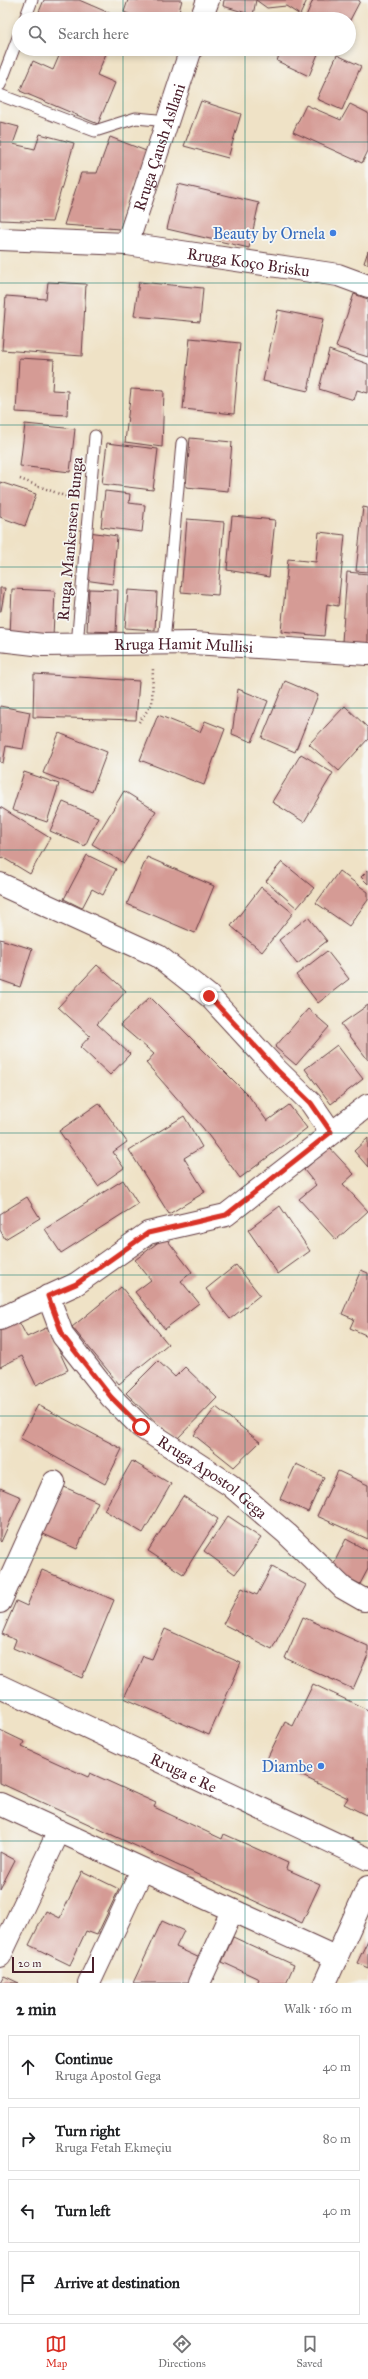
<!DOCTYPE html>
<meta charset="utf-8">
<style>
:root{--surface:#fff;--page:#f6f6f6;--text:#202124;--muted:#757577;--line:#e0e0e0;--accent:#d93025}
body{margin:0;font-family:"IM FELL Great Primer",serif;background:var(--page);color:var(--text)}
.scale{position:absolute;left:12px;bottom:10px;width:82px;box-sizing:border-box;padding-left:4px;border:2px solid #4a1f2b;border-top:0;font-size:11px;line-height:14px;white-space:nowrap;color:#4a1f2b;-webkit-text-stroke:3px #f6f6f2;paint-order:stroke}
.stop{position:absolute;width:12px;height:12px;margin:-9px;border:3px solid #d93025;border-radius:50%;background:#fff}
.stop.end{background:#d93025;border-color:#fff;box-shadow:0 1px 4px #0008}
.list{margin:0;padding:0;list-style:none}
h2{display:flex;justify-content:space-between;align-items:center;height:52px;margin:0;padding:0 16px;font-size:17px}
h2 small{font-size:13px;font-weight:400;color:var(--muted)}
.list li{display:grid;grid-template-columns:26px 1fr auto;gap:12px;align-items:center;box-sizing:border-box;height:64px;margin:0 8px 8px;padding:0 8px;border:1px solid var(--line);border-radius:0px}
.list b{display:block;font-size:15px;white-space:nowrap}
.list p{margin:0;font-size:13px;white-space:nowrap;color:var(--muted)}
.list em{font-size:13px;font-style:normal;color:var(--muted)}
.icon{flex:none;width:22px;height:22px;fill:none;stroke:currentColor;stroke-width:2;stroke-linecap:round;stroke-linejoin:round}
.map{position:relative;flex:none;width:368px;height:1983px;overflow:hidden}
.search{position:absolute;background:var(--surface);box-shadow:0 2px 6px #0003;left:12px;right:12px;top:12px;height:44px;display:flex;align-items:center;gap:10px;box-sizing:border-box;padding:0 14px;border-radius:22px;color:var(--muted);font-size:15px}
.sheet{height:340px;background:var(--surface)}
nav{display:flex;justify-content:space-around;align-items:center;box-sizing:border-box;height:56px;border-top:1px solid var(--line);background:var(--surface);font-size:11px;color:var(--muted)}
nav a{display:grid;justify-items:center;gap:2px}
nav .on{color:var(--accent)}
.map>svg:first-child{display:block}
</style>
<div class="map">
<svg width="368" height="1983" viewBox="0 0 368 1983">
<rect width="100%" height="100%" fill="#f6f6f2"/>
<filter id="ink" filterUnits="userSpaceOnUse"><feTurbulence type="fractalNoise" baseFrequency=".025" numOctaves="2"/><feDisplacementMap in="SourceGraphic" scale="8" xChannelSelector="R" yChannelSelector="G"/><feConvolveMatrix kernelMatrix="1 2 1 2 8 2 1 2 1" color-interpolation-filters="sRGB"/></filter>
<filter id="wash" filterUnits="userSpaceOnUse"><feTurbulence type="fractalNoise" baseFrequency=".012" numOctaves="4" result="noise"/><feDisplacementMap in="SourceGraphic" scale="16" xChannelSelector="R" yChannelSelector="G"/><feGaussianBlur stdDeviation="0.9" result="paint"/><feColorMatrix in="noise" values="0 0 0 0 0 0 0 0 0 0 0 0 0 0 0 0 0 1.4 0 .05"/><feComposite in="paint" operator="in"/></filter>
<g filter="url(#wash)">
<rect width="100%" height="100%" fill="#efe2c6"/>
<g id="blocks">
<!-- building -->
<path fill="#d59b95" d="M44,0h35l44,19h-87z
M128,0h54l-5,19h-37l-16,-7z
M224,0h83l-7,15 -14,-9 -19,2 -11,-8 -3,15 -30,-9z
M313,0h45l2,1 -11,21v-3h-37l-6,-3z
M62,49h46l-11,26 18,8 -17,41 -78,-33 13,-30 20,9z
M281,49h39l-11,27 -32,-15z
M337,55l24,11 -19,44 -25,-11z
M201,101l40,13 -13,44 -44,-12z
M350,104l18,9v38l-6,12 -69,-31 13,-27 35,15z
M0,122l19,5 -6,17 22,5 5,-15 34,9 -22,79 -52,-2z
M110,137l36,14 -26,78 -56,-4 17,-52h16z
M178,184l81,19 -10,45 -82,-19z
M368,251v13l-4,-1z
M48,282l38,2 -4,72 -80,-6 4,-54 40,3z
M139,282l64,6 -3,34 -66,-6z
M354,294l14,5v58l-32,-10z
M278,310l45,9 -15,72 -45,-10z
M190,338l50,5 -6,71 -51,-5z
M329,350l39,14v29l-11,-3 -3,10 -35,-11z
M19,358l35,2 -2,30 16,1 -1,24 -51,-3z
M131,389l33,2 -2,56 -37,-5z
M25,424l50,5 -5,43 -50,-6z
M190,438l42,4 -4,49 -42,-4z
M107,443l51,6 -5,41 -51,-6z
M0,482l36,12 -11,32 -25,-9z
M105,491l25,3 -1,9 16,2 -3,27 -41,-5z
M363,507l5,1v64l-12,-1z
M232,516l43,4 -6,57 -42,-7z
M187,519l37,3 -6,73 -37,-3z
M89,532l28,4 -4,48 -29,-4z
M319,532l26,3 -7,71 -11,-2 -3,32 -43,-4 7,-73 28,3z
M347,572l21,2v70l-26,-2z
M0,588h5l-4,23h-1z
M12,589l43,2 -2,46 -43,-2z
M89,589l29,1 -2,42 -29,-1z
M128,590l29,2 -2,38 -30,-2z
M34,674l105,7 -3,39 -103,-3z
M285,681l33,14 -23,57 -33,-14z
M238,689l30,12 -16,41 -20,-8z
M0,706l30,6 -7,37 -17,-3 -3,17 -3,-1z
M345,706l23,22v11l-29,32 -30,-27z
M158,715l42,17 5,-11 20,8 -21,56 -64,-25z
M59,733l48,19 -15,40 -49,-19z
M301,754l32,19 -29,49 -32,-20z
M24,772l35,12 -12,38 -35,-12z
M124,791l32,20 -32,52 -32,-19z
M63,802l35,15 -13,29 -35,-15z
M0,807l50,31 -20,36 -28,-17 -2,2z
M87,855l29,14 -13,26 -11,-6 -10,19 -18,-9z
M147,857l67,29 -19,47 -68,-29z
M282,862l32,26 -17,20 -31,-27z
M368,870v14l-7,-7z
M339,871l29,21v8l-19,26 -33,-23z
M261,887l32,26 -31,39 -31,-26z
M308,917l19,24 -30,23 -18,-24z
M0,939l32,10 -12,38 -20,-7z
M327,951l22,28 -31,24 -22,-28z
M97,965l29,26 -29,33 33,30 -20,21 -30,-28 10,-11 -32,-29z
M150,997l98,98 19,26 22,-16 18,23 -67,50 -37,-50 -57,-65 8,-9 -34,-29z
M368,1005v55l-27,-36z
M308,1009l21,18 -33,38 -21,-18z
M337,1045l26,34 -32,25 -26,-35z
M99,1103l28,39 -14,10 11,16 -26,18 -39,-55z
M184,1116l18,31 -18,11 21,34 -36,22 -40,-64z
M368,1138v29l-14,-16z
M329,1147l25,27 -11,10 25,27 -32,29 -37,-41 17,-14 -12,-15z
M123,1180l15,24 -77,49 -16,-24z
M27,1197l13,21 -35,21 -5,-9v-16z
M280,1206l30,45 -32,23 -30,-44z
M165,1237l27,35 -11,9 18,22 -34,26 -30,-37 16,-12 -16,-20z
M236,1265l24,30 -30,24 -24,-30z
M361,1270l7,3v63l-18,-8 4,-9 -12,-5z
M121,1287l47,57 -49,40 -47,-57z
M18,1320l9,17 21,-10 20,43 -32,15 -14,-29 -22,11v-39z
M158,1361l17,16 10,-10 32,31 -42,43 -49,-48z
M38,1405l84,44 -17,35 -85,-46z
M216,1407l44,35 -26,25 -40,-32z
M132,1461l39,23 -28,49 -39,-23z
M296,1464l28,13 -16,35 -28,-13z
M338,1471l30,14v54l-51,-23z
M62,1486l36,16 -21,47 -36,-16z
M0,1488l21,9 -20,45 -1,-1z
M183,1496l35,23 -35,55 -35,-23z
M228,1516l33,22 -26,36 -31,-23z
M346,1539l22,12v18l-8,15 -29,-15z
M272,1567l34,18 -34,64 -49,-25 19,-36 15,7z
M42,1570l72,30 -32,78 -69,-30 3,-8 -14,-6 14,-33 11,5z
M303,1617l65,29v9l-15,34 -68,-31z
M165,1629l76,34 -32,72 -85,-37 19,-42 9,3z
M313,1684l55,26v100l-2,5 -22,-11 4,-6 -81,-39 18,-37 8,4z
M0,1730l25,12 -3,5 66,30 2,-4 66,30 -2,4 68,32 2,-5 64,29 -2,6 34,15 -18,39 -302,-140z
M0,1852l15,8 -15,29z
M82,1871l37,18 -22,46 -11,-4 -16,34 -41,-20 17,-34 14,7z
M162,1921l22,10 -8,16 28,13 -11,23h-60z
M233,1937l61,28 -8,18h-29l2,-4 -37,-17z
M368,1940v28l-11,-5z
M4,1976l15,7h-19z"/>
</g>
</g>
<g filter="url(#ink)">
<use href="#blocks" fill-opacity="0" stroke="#633c42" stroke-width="1"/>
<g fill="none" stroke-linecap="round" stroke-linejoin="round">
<defs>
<path id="lane" d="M25,19l7,-19
M0,85l19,-50
M0,95l95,36 41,-13 32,3
M164,643l18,-200
M77,645l18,-209"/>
<g id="street">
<path d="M201,19l7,-19"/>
<path id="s1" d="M0,239l127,5 211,31 30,11"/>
<path id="s2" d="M127,244l64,-195"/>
<path id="s3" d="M0,640l43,5 150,-2 175,11"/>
<path d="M0,884l158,72 51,40 68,74 34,33 20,29"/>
<path id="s4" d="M48,1296l15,40 48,61 30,30 89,58 57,49 56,54 21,12 4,-1"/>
<path d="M0,1319l76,-35 72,-51 78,-18 142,-110"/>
<path d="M0,1602l54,-120"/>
<path id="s5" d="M0,1686l368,173"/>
<path d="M0,1804l337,154"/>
<path d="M0,1956l59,-125"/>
<path d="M89,1983l53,-113"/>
<path d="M199,1983l33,-72"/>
</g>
<path id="secondary" d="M325,1983l43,-96"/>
</defs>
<!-- lane casing -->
<use href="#lane" stroke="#633c42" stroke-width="13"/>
<!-- street casing -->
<use href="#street" stroke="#633c42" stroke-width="24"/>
<!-- secondary casing -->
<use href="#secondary" stroke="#633c42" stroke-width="24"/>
<!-- path -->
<path stroke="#633c42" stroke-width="2.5" stroke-dasharray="1 3" stroke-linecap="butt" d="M20,479l50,19
M139,722l13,-18 1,-36"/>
<!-- lane -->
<use href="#lane" stroke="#fff" stroke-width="11"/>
<!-- street -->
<use href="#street" stroke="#fff" stroke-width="22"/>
<!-- secondary -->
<use href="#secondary" stroke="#fff" stroke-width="22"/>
</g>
</g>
<g fill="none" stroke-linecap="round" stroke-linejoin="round" filter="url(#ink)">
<!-- route -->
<path stroke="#d93025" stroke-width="5" d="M141,1427l-30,-30 -48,-61 -15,-40 28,-12 72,-51 78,-18 105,-83 -20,-29 -34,-33 -68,-74"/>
</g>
<!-- grid -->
<path fill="none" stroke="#0f766e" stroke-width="1" stroke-opacity="0.55" d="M123,0v19M245,0v19M123,49v1934M245,49v1934M0,142h368M0,283h368M0,425h368M0,567h368M0,708h368M0,850h368M0,992h368M0,1133h368M0,1275h368M0,1416h368M0,1558h368M0,1700h368M0,1841h368"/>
<!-- markers -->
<g fill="#3f7fe0" stroke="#f6f6f2" stroke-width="1.5">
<circle cx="333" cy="233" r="4"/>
<circle cx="321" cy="1766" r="4"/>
</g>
<g text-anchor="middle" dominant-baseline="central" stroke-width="3.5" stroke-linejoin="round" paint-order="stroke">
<!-- street labels -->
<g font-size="16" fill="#4a1f2b" stroke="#f6f6f2">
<text stroke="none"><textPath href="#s2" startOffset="102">Rruga Çaush Asllani</textPath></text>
<text stroke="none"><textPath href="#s1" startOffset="250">Rruga Koço Brisku</textPath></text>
<text transform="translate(70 539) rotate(-85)">Rruga Mankensen Bunga</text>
<text stroke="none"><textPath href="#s3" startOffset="184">Rruga Hamit Mullisi</textPath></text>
<text stroke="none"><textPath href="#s4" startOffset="250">Rruga Apostol Gega</textPath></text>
<text stroke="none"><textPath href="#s5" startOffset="203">Rruga e Re</textPath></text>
</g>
<!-- shop labels -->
<g font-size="16" fill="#366cbe" stroke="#f6f6f2" text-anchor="end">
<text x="325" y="233">Beauty by Ornela</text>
<text x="313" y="1766">Diambe</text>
</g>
</g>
</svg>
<div class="scale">20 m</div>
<div class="stop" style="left:141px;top:1427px"></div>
<div class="stop end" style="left:209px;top:996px"></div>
<div class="search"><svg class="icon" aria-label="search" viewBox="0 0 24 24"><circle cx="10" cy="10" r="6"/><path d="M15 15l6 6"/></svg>Search here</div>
</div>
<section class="sheet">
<h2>2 min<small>Walk · 160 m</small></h2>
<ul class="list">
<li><svg class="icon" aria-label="ahead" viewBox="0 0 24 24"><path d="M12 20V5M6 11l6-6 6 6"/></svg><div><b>Continue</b><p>Rruga Apostol Gega</p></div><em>40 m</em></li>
<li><svg class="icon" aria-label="right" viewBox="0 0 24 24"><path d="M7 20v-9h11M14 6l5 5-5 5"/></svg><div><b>Turn right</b><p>Rruga Fetah Ekmeçiu</p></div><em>80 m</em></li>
<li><svg class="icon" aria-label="left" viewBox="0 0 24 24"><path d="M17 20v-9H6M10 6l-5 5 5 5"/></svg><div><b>Turn left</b></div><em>40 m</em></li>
<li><svg class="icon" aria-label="arrive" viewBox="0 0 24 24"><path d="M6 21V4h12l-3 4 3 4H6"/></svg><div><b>Arrive at destination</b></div></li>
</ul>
</section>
<nav>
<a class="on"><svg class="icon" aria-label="map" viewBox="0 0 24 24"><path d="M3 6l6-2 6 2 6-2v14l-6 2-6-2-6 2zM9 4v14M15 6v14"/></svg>Map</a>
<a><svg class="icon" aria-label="directions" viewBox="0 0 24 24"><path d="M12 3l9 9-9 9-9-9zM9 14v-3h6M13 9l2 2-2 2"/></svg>Directions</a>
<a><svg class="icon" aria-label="saved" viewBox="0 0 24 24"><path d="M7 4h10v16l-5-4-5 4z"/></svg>Saved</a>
</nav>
